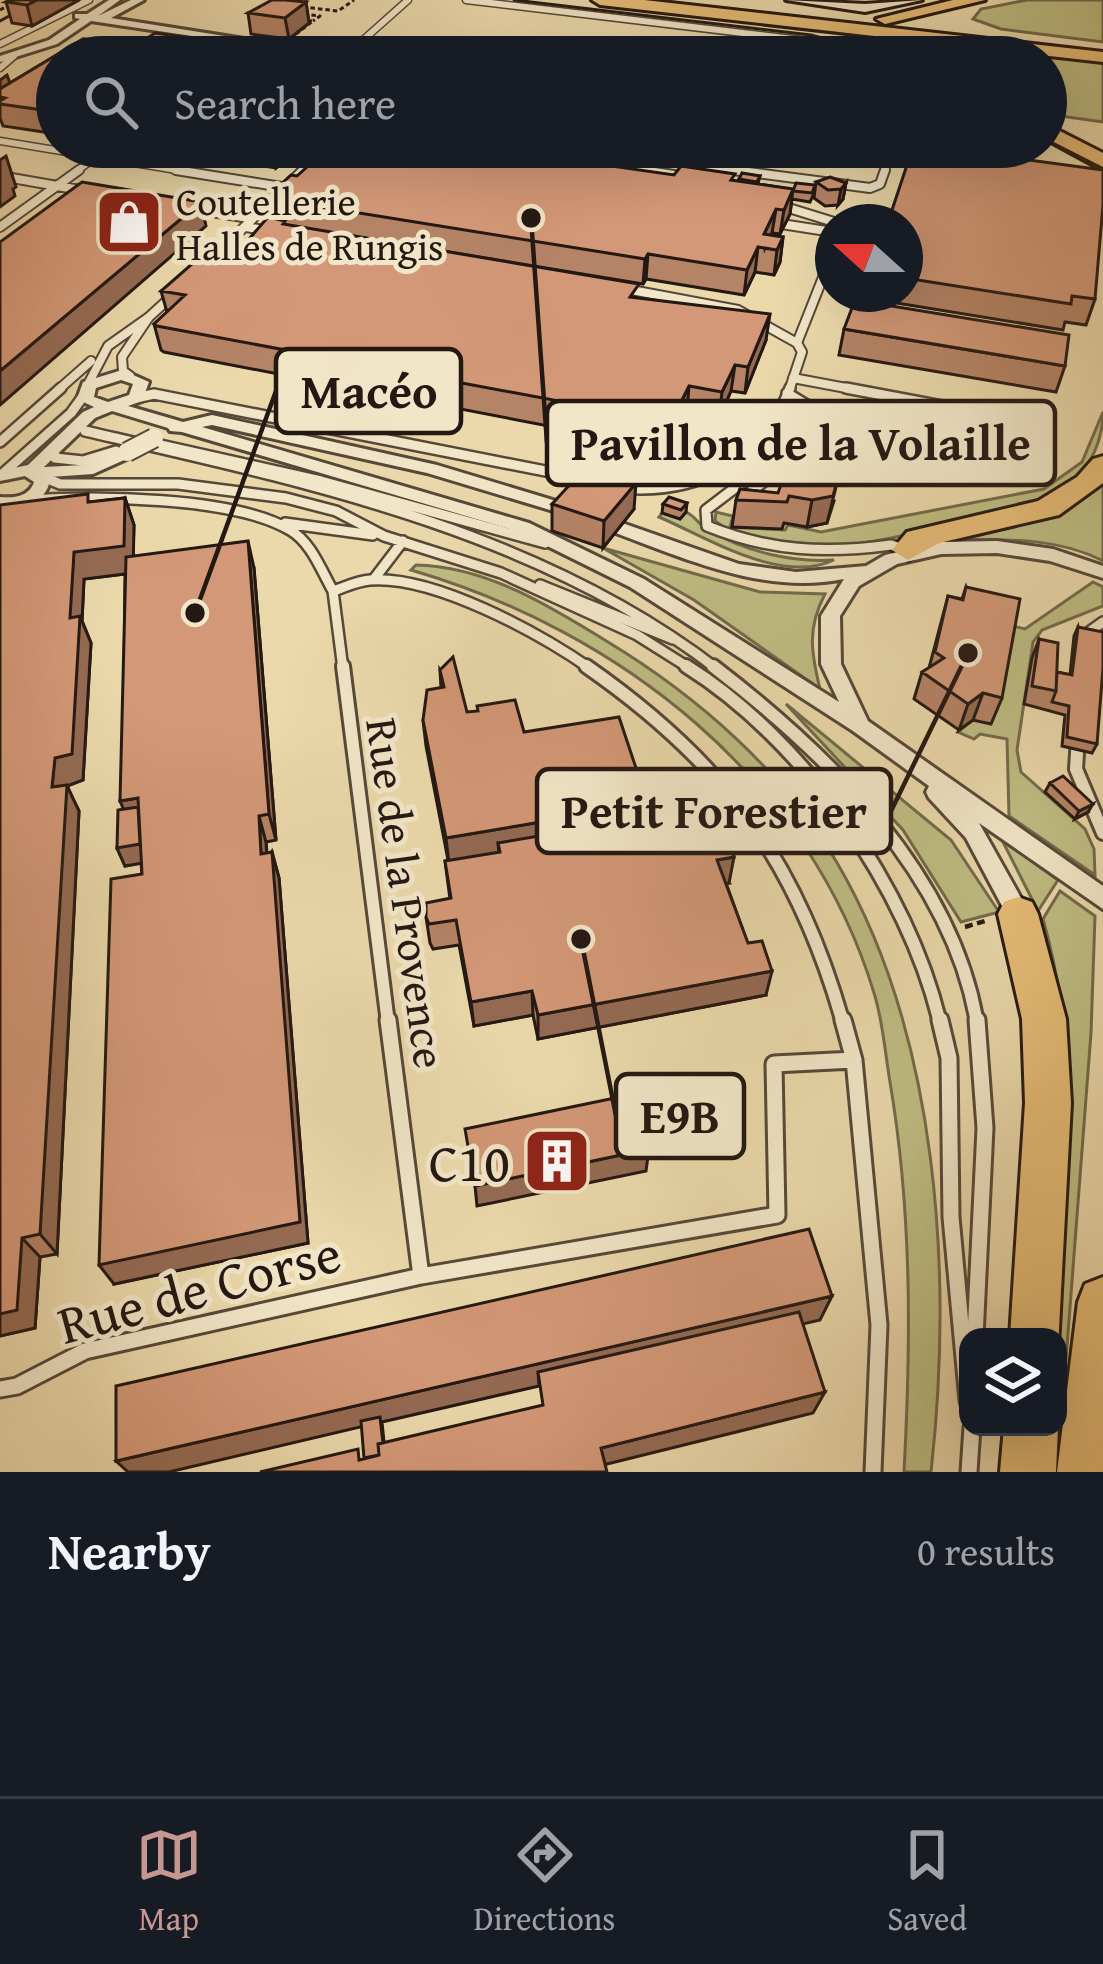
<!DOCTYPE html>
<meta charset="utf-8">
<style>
:root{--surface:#171b24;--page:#242831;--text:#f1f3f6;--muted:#9ea1a6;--line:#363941;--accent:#c59692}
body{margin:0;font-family:"Gentium Book Plus",serif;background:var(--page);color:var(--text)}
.controls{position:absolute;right:36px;bottom:36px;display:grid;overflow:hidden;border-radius:24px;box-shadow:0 12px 48px #0002}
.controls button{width:108px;height:108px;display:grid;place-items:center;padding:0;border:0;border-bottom:3px solid var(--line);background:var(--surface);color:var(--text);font:60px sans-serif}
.compass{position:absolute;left:815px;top:204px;width:108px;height:108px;border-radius:50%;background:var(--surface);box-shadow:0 12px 48px #0002;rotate:291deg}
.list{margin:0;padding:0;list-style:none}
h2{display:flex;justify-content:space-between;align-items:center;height:156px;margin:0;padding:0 48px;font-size:51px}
h2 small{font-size:39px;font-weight:400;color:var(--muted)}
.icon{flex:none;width:66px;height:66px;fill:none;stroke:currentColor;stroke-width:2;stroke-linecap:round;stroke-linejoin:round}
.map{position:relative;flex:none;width:1103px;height:1472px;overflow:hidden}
.search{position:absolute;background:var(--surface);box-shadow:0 12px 48px #0002;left:36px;right:36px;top:36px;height:132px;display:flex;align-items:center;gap:30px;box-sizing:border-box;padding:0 42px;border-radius:66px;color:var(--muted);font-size:45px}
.sheet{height:324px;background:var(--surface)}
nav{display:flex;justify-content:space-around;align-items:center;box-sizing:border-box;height:168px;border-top:3px solid var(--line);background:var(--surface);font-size:33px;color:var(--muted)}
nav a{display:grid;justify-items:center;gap:6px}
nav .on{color:var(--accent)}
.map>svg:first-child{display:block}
</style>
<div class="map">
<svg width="1103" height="1472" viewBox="0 0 1103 1472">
<rect width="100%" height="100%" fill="#ebd9ab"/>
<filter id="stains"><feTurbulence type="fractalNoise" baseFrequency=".00167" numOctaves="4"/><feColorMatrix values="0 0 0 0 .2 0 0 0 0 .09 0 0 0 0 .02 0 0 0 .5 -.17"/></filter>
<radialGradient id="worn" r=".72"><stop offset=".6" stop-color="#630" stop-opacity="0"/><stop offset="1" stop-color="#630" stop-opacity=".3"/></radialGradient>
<!-- green -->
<path fill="#bfbd83" stroke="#726a4b" stroke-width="3" d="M1027,0h76v42l-102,-13 -28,-10 8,-10z
M1003,50l100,12v60l-57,-8v-57h-80z
M1103,412c0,27 -12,56 -34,73 -34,26 -233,70 -277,64 -24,-3 -58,-13 -77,-28l1,-9 17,4 -3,11 55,3 3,-5 33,7 223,-43 38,-27z
M1103,481v80c-42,-22 -91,-22 -137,-21l-3,-4 108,-29z
M686,512c11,5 11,12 22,18 37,21 83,33 126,30 -53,25 -126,-22 -175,-43l3,-4 18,6z
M603,548l157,44 65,2c-18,34 -14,58 -5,95l-126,-89z
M416,565c69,1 134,41 192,77 89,54 174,128 228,219 103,174 117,414 95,611h-27c7,-131 8,-260 -14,-390 -5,-29 -7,-61 -16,-89 -65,-215 -254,-362 -463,-423z
M1093,582l10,5v19l-61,24 -9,12 -16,108 4,22 64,57 9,20 1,26 -86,-59 -2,-77 -27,-5 -6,5 -16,-7 15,-13 36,-94 16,4z
M786,704l165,136 48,72 -38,10 -58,-92z
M1002,840l56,40 -20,31z
M1060,891l35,25 -4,117 -32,418 -16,7 3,-31h12v-90h-6c11,-141 31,-281 -9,-418z"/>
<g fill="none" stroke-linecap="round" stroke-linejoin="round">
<defs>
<path id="lane-far4" d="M466,0l360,43 51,14
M0,44l89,-44
M192,52l38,5
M83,57l31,-13 35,2
M344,57l64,-57
M0,68l14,-12
M0,141l195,32
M498,147l162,26
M561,147l194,26
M74,173l22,-16
M300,173l26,-26
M884,173l9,-26"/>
<path id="lane-far3" d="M176,170l106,17
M641,170l46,7
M733,170l137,18 10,-4 5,-14
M0,176l86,15
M779,205l55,17
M193,209l56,9
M775,223l58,9
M0,227l79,-57
M246,227l24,4
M204,266l99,-96
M626,289l112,21 59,33
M149,317l24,-22
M793,378l69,13
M85,390l23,-44 41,-29 -27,40 1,14 7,5
M57,391l34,-30
M789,391l13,-39 -5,-9 36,-91"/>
<path id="lane-far2" d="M787,393l23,14 2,12 -9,17 -97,74 1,16c62,25 118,28 184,19l13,4
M136,398l18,-4 432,85
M778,413l168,31
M85,431c217,50 452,99 632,238
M0,442l61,-54
M156,444l165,37 224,62
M54,448l1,10 28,3 33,-10
M641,475l44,-6 69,-28
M0,476l71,-63 13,-18
M41,476l19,8h118l108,14 50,13 48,25 117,37 136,62 54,34
M826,478l85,-18 100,-41 -165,-31
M621,488c77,7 141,-26 169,-100
M745,496l31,-24 20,2
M28,500c66,-4 205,-4 262,30 21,12 31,40 43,61
M285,523l88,12
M374,579l29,-38
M540,585l133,54
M333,591l10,78
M333,591c12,-4 24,-10 37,-11 64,-5 169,53 221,89
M1088,641l1,-9 14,-10"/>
<path id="lane-far1" d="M343,666l45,357
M586,666c138,96 211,194 257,357
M686,666c118,74 222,222 254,357
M713,666c115,88 239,208 264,357
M1078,737l-2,32 27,64"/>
<path id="lane" d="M388,1020l33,256
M940,1020l9,38 2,159 17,184
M854,1060l25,265 -6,147
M975,1337l10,-209 -8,-108
M0,1389l17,-3 68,-35 336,-75 356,-61 -3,-151 80,-4 -11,-40
M969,1472l3,-45"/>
<path id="street" d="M109,0h11l-22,16 33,-16h13l-33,18 228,36 -6,3 -242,-36 -34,23 -57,18v-6l49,-16 31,-21 -5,-1v-4h12z
M122,370l27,12 -7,19 -14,5 55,16 29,-7 225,50 139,42 3,4 -9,5 -143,-43 -215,-48 -10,2 327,96 115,56 195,123 -18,-38v-48l23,-37c-81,16 -157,-20 -231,-47v-8h12l114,40 57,8 70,-6 19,-11 56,-13 56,-1 56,8 50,17v12l-53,-17 -53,-8 -56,1 -44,10 -38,22 -19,30 1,48 27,57 235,165v23l-124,-86 51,91 -4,7 -8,3 -8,-3 -44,-83 -37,-40 -3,-6 3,-6 -76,-55 -223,-144 -113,-56 -335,-99 -12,-1 -2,-3 -56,-17 -17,7 -51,49 40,-2 43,-18 8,5 -2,4 -40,18 -43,3c-1,26 -28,31 -50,30v-10c14,1 29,0 34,-15l-9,-6 -25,5v-10l28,-6 55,-53 11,-5 -17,-8 6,-17zM121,380l12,4 -4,11 -21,7 -14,-5 2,-9z"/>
<path id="secondary" d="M786,0l79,4 57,-4 -57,12z"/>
<path id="highway" d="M592,0h52l459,52v10l-503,-57z
M953,0h32l-100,24 -9,-5z
M1046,124l57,29v14l-57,-29z
M1103,456v27l-44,32 -120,28 -31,17 -16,-10 15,-18 131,-31 39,-24 16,-18z
M1018,897l14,5 6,12 28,105 5,84 -13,244v-10h-48l15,-234 -3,-84 -24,-105 6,-12z
M1103,1277v195h-46l21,-170 7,-18z
M1004,1427h54l-2,45h-56z"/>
</defs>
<!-- lane-far4 casing -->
<use href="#lane-far4" stroke="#564839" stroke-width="9"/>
<!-- lane-far3 casing -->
<use href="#lane-far3" stroke="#564839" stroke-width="12"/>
<!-- lane-far2 casing -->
<use href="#lane-far2" stroke="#564839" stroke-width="14"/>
<!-- lane-far1 casing -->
<use href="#lane-far1" stroke="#564839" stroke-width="18"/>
<!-- lane casing -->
<use href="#lane" stroke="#564839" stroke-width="21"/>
<!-- street casing -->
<use href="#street" stroke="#564839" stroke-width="6"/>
<!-- secondary casing -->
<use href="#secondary" stroke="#241813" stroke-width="6"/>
<!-- highway casing -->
<use href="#highway" stroke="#241813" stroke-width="6"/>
<!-- path-far1 -->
<path stroke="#241813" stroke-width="3" stroke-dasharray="4.5 3" stroke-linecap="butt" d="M303,7l35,4 16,-11
M0,10l18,-10
M304,14l16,2 -7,5
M296,34l17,-13 -9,-1"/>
<!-- path -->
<path stroke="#241813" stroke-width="4.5" stroke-dasharray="8 4.5" stroke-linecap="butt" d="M965,927l23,-7"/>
<!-- lane-far4 -->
<use href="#lane-far4" stroke="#f2e6c8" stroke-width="6"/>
<!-- lane-far3 -->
<use href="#lane-far3" stroke="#f2e6c8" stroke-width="8"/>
<!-- lane-far2 -->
<use href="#lane-far2" stroke="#f2e6c8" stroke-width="9"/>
<!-- lane-far1 -->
<use href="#lane-far1" stroke="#f2e6c8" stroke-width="12"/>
<!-- lane -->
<use href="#lane" stroke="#f2e6c8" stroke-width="15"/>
<!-- street -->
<use href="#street" fill="#f2e6c8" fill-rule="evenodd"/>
<!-- secondary -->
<use href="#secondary" fill="#f2e6c8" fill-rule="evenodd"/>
<!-- highway -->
<use href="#highway" fill="#e6bc76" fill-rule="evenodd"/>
<!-- tram -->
<path stroke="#241813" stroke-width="3" d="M514,0l297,35 79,22
M0,21l39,-21
M1046,141l57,31"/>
<defs>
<path id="street-bridge" d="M127,452l27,-14"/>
</defs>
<!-- street-bridge casing -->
<use href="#street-bridge" stroke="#564839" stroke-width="22" stroke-linecap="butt"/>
<!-- street-bridge -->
<use href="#street-bridge" stroke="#f2e6c8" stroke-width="18"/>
</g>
<!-- wall -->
<path fill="#b58366" stroke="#241813" stroke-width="3" d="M11,0h68l-47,26 -20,-3 -6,-21z
M306,2l3,21 -20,16 -38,-5 -3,-21z
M83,39l14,1 4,17h-44v77l-54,-8 -3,-8v-29z
M140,147h159v1l-23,20z
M674,175l65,7v-3l21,-3 -2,8 56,9 -4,9 -18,-3 -2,15 -10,20 -8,-1v2l11,2 -3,25 -6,13 -19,-3 -11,23 -98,-16 -3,5 -357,-59 352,73 128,42 -21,53 -14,-2 -12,27 -32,-6 -18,37 -13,-3v24l-8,8 -18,3 4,28 -31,39 -51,-17v-27l52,-31 -3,-9 1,-18 4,-9 -442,-85 -3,-2 -7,-26 13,-12 -6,-21 69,-30 39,-43 -3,-20 31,-22z
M816,182l30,1 -3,16 -5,6 -13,1 -11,-8z
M905,222l190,77 -9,26 -21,-3 -2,8 -197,-32 1,-4h38z
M844,329l221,37 -9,26 -217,-37z
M740,489l94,12 -7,22 -20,4 -23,-4 -2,6 -50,-2 4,-27z
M125,498l9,27 -1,31 121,12 22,272 -10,2 1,11 5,-1 7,26 29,365 -194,41 28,-410 -1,-11 -16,3 -8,-18 6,-38 2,-236 -41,5 -2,42 9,22 -8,137 -16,6 12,25 -22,443 -17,3 -5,71 -35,8 91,-834z
M687,503l-1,9 -6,7 -18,-6 1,-9z
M966,587l36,111 -11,26 -18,-4 -14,10 -45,-31 8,-27 7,-4 19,-72 14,3z
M1078,627l19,117 -5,9 -30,-7 3,-31 -41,-11 8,-46 7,-19 18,33 13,3 4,-39z
M440,670l27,42 57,20 124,72 -1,14 31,5 51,60h-3l40,112 -228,44 -5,-24 -59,11 -15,-81 -26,4 -3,-6 -4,-26 24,-18 -5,-38 3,-1 -22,-114 -3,-26 18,-32z
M1050,783l38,29 -13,7 -30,-27z"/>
<!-- shaded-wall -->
<path fill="#946a53" stroke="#241813" stroke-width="3" d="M37,0h42l-47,26 -5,-21z
M306,2l3,21 -20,16 -4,-21z
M201,39l3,18 -20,-6z
M97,40l4,17h-31z
M7,75l3,8 -10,6v-9z
M262,147h37v1l-23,20 -2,-16 -11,-2 3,16z
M6,156l10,31 -3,2 2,7 -15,11v-47z
M846,183l-3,16 -5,6 3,-16z
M793,189l-3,25 -10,20 4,-24z
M201,202l5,24 -206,179v-34z
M776,209l-4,24 -7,15 -1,-14z
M783,237l-3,25 -6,13 3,-25z
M758,247l-3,25 -11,23 3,-25z
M648,254l-2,25 -3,5 2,-25z
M770,314l-4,26 -21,53 3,-26z
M735,365l-4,26 -12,27 3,-26z
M689,386l-2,26 -18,37 2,-27z
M657,452l-1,18 -8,8 -24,4 1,-18z
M839,475l-12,48 -20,4 5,-27z
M636,483l-2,26 -31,39 1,-27z
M125,498l9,27 -1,48 -49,6 -2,42 9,22 -8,137 -16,6 12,25 -22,443 -17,-20 12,-447 22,-235z
M248,541l6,27 22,272 -7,-26z
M983,693l-10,27 -14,10 9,-26z
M138,798l10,64 -23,4 -8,-18 14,-21 -11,-26z
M648,804l-2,26 -148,13 1,12 -50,9 -3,-26z
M1093,804l-5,8 -13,7 4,-8z
M259,816l7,26 2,38 -7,-26z
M272,852l7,26 29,365 -194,41 -15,-19z
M734,857l-5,26 -16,3 4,-26z
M772,971l-6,24 -228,44v-24z
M532,991l1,24 -59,11 -3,-24z
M649,1149l-3,22 -169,35 -2,-20z
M22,1238l18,19 -5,71 -35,8v-22z
M832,1296l-12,24 -280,65 -2,-13 1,14 -157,36 5,50 -6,-50 -212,50h-41l-12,-11z
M825,1392l-12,21 -214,53 2,-18z"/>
<!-- building -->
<path fill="#d39877" stroke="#241813" stroke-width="3" d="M11,0h26l-10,5 -21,-3z
M272,0h13l21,2 -21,16 -37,-5z
M155,33l46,6 -17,12 44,6h-110z
M83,39l14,1 -27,17h-13v55l-57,-8v-3l5,-3 -5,-1v-8z
M267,147h12l-5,5 -11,-2z
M329,147h150l195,28 7,-9 54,8 -4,6 62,9 -9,21 -8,-1 -12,25 19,3 -6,13 -19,-3 -11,23 -99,-16 -3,5 -379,-61 25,-23 6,1z
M913,147h19l171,23v35l-8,94 -23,-3 -1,8 -166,-26v-56h-17z
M742,173l18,3 -3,6 -18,-3z
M830,177l16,6 -5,6 -13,1 -12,-8z
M82,182l119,20 -201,169v-129z
M796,183l19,2 -3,8 -19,-2z
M268,217l17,4 -2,3 356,60 -9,13 140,17 -22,53 -13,-2 -13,27 -33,-6 -18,36 -514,-96 -3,-2 31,-29 -24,-4 40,-35 29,5z
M855,300l214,35 -4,31 -221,-37z
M788,465l51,10 -6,21 -21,4 -23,-4 -2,6 -51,-2 4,-11 38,4z
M586,467l50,16 -32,38 -52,-17z
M88,494v8l37,-4 -1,48 -50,6 -4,66 10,-2 -8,138 -17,4 -3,29 15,-2 -27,449 -18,4 -5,72 -17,4v-809z
M669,497l18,6 -6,7 -18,-6z
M248,541l21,273 -10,2 2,38 11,-2 28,370 -201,43 12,-386 31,-5 -4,-76 -18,3 6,-244z
M966,587l54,12 -18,99 -19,-5 -15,11 -46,-32 22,-14 -9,-6 13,-56 15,4z
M1078,627l25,5v36l-6,76 -30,-7 2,-31 -17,-4 4,-11 1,-19 15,3z
M1039,639l19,4 -2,48 -24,-5z
M453,657l14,55 11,-1 -1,-5 38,-6 9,32 95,-15 29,87 -202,34 -23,-118 4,-30 17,-3 -4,-17z
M1063,776l30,28 -14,7 -29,-28z
M138,807l2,37 -23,4 1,-38z
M675,813l3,10 24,-4 7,20 16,-3 9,21 -17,3 31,83 14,-2 10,30 -234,44 -6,-24 -61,11 -15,-82 -27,4 -3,-7v-14l25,-5 -6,-37 55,-9 -2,-9z
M634,1094l15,55 -174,37 -10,-57z
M809,1229l23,67 -716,165v-75z
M799,1312l26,80 -224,56 6,24h-347l98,-23 1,11 20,-5 -1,-11 165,-39 -5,-33z
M380,1417l3,26 -5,1 1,11 -15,3 -3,-37z"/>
<!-- icons -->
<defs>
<symbol id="shop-square" viewBox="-11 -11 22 22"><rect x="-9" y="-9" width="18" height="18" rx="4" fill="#8f2418" stroke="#f2e6c8"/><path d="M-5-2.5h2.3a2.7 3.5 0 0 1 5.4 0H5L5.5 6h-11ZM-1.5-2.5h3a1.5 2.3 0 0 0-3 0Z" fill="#fff"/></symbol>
<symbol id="building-square" viewBox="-11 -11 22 22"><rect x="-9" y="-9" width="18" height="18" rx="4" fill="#8f2418" stroke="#f2e6c8"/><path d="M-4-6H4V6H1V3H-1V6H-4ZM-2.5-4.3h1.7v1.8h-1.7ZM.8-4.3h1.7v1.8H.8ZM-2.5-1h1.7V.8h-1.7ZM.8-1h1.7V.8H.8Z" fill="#fff"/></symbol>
</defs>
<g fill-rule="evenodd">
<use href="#shop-square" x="91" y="184" width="76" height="76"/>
<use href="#building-square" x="519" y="1123" width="76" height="76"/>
</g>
<g text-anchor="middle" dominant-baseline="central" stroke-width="10" stroke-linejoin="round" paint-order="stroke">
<!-- far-poi labels -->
<g font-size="39" fill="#241813" stroke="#f2e6c8" text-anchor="start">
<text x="176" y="200">Coutellerie<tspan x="176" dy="45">Halles de Rungis</tspan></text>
</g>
<!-- street labels -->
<g font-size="45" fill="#241813" stroke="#f2e6c8">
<text transform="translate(407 893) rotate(82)">Rue de la Provence</text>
</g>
<!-- near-poi labels -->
<g font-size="54" fill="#241813" stroke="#f2e6c8" text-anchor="end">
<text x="510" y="1161">C10</text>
</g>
<!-- near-street labels -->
<g font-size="54" fill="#241813" stroke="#f2e6c8">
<text transform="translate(199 1288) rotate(-15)">Rue de Corse</text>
</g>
</g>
<!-- callouts -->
<path fill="none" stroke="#241813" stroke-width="4.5" d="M195 613L276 391M531 218L547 443M968 653L891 811M581 939L616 1116"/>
<g fill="#241813" stroke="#f2e6c8" stroke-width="4.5">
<circle cx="195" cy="613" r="12"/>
<circle cx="531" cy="218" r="12"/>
<circle cx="968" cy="653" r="12"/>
<circle cx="581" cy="939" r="12"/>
</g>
<g fill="#f2e6c8" stroke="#241813" stroke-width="4.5">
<rect x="276" y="349" width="185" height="84" rx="12"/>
<rect x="547" y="401" width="508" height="84" rx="12"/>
<rect x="537" y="769" width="354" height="84" rx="12"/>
<rect x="616" y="1074" width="128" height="84" rx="12"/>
</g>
<g font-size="48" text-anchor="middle" font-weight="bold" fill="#241813">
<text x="369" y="408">Macéo</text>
<text x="801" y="460">Pavillon de la Volaille</text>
<text x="714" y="828">Petit Forestier</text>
<text x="680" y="1133">E9B</text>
</g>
<rect width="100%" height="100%" filter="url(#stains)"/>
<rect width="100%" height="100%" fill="url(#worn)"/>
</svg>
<div class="controls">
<button><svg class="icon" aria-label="layers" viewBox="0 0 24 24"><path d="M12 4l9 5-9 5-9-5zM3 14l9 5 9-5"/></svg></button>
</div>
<svg class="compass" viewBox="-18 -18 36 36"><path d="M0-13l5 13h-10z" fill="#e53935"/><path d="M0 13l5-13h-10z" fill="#9ea1a6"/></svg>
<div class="search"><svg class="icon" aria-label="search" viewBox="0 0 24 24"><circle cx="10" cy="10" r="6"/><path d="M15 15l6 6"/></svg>Search here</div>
</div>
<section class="sheet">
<h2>Nearby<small>0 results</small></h2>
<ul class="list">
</ul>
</section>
<nav>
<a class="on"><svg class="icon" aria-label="map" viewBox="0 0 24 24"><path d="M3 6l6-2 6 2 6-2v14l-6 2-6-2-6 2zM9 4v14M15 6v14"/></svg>Map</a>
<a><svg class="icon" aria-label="directions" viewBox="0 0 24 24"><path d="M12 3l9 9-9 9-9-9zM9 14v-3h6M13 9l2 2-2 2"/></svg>Directions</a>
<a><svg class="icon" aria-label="saved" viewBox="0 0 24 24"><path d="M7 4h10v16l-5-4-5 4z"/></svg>Saved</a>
</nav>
